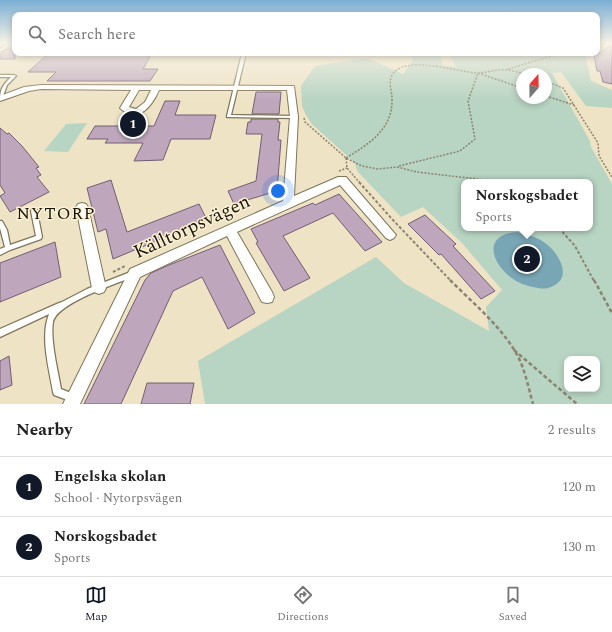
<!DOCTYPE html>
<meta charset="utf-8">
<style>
:root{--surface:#fff;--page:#f2f2f2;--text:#222;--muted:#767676;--line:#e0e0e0;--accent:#111827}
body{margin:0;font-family:Spectral,serif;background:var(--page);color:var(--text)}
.controls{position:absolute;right:12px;bottom:12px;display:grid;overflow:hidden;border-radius:8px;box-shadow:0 2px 6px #0003}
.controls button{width:36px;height:36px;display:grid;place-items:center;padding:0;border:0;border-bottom:1px solid var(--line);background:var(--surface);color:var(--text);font:20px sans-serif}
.compass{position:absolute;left:516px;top:68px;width:36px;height:36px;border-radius:50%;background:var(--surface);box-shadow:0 2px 6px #0003;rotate:20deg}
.you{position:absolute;left:278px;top:191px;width:14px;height:14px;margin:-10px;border:3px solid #fff;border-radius:50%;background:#1a73e8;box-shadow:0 0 0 6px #1a73e833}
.badge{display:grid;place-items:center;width:26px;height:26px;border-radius:50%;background:var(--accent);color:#fff;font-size:13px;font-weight:700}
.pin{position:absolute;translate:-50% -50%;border:2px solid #fff;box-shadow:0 1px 4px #0006}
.popup{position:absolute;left:461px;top:179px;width:132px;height:52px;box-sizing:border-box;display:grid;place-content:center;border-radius:8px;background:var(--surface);filter:drop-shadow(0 1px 3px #0005);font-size:13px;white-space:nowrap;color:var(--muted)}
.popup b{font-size:15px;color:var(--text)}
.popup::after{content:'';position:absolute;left:50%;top:100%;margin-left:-8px;border:8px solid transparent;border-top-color:var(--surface)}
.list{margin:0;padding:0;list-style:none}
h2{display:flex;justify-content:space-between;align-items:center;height:52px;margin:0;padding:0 16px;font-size:17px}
h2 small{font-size:13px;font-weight:400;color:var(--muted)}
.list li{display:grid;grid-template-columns:26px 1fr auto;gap:12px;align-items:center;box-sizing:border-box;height:60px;padding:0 16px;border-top:1px solid var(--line)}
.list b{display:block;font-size:15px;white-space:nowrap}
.list p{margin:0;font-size:13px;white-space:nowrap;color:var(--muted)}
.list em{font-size:13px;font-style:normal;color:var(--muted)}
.icon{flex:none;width:22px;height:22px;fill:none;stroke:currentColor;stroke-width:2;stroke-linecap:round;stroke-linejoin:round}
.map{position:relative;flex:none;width:612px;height:404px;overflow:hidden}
.search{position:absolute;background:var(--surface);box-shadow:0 2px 6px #0003;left:12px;right:12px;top:12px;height:44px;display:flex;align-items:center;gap:10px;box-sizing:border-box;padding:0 14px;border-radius:8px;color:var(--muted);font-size:15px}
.sheet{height:172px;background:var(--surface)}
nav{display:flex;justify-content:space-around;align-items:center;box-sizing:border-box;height:56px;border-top:1px solid var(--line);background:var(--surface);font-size:11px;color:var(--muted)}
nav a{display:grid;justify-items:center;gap:2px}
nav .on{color:var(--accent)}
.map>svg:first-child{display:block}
</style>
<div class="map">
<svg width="612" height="404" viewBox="0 0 612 404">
<rect width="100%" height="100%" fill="#eee3c5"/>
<!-- green -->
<path fill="#b8d4c3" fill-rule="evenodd" d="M408,53h31l4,12 13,2 -7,-14h137l-1,1 6,27 21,9v18l-26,-2 -25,-34 -9,1 38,68 1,6 21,37v220h-407l-7,-43 178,-104 28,26 85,48 -3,-24 16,-17 -40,-47 -39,-36 -22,10 -43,-45 -4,-10 -42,-38 -6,-9 -4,-9 -1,-20 14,-20 52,-8 36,16 10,-14zM522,74h24v24h-24zM464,182h126v46h-126zM567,359h30v30h-30z
M87,123l-19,29 -24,-1 22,-27z"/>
<!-- water -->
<path fill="#79a6b5" d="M517,232c12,3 24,6 33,15 11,11 21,31 3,39 -5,3 -10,3 -15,2 -7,-1 -14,-3 -20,-6 -24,-13 -40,-47 -1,-50z"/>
<!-- building -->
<path fill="#bea6bc" stroke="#735e72" d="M612,45v39l-9,-2 -3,-11h-3l-3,-15z
M7,49h8v10h-15v-4z
M49,53h103l-9,16h15l-8,12h-103l9,-9h-28z
M256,92h25l-2,22h-27z
M165,101h15l-5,14h41l-6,24h-39l-8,21 -29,1 9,-18h-38l3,-4h-21l8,-13h59z
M251,119h27v3h2l-2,18h3l-4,51 -43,13 -6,-13 28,-10 6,-47h-16l2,-12h3z
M0,128l7,6 2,-1 13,13 17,21 -3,1 5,7 -4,2 12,15 -39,20 -10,-16 5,-3 -5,-8z
M111,180l16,52 72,-28 8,16 -94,39 -7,-30 -8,3 -11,-44z
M339,194l43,48 -17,9 -32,-38 -50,23 27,42 -26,13 -28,-48 2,-1 -7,-13 62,-26 2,2z
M425,215l31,29 -3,2 42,45 -14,8 -40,-45 -2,1 -31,-31z
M55,242l6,35 -61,25v-39z
M220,245l35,68 -27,16 -26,-52 -29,14 -52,113h-37l61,-124 6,-7 18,-8z
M9,356l3,29 -12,5v-29z
M147,383h47l-4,21h-49z"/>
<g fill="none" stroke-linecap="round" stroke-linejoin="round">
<defs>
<path id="service" d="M7,44h8v2h-6l-9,6v-3z
M242,53h4l-15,62 63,1h2v2l-69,-1v-1z
M0,75h14l2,1 -9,9 -5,14 -2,1c0,-11 3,-15 11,-23h-11z
M32,209h4l1,2 5,26 -1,2 -31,11 -10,5v-6l5,-2 -5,-19v-7h2l5,9 3,15 26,-9 -5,-25z
M133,271l2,1 1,2 -1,2c-17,7 -78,27 -82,46 -3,18 5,49 8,67l15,6 1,3 -1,3 -3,1 -19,-7 -1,-3c-4,-24 -13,-55 -4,-78l-49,23v-8l59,-26 3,-1 25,-13z"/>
<path id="minor" d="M41,85l253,1 4,31 -4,79 44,-19h8l50,58 -2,3 -4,2 -4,-2 -46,-53 -103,47 35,60 2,5 -2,5 -5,1 -5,-1 -35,-66 -87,41 -60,127h-17l67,-135 153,-68 7,-84 -3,-27h-128c-7,16 -21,35 -39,18l11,-18 -90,-1 -12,2 -29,10v-5l24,-9zM139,90h12l-6,12 -9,7 -7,-2z
M82,203l4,1 2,3 18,81 -2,4 -5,2 -5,-2 -2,-4 -16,-81 2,-3z"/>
</defs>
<!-- service casing -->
<use href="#service" stroke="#7f755a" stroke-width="2.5"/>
<!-- minor casing -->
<use href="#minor" stroke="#7f755a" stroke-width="2"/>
<!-- path-far2 -->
<path stroke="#8c8470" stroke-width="1.5" stroke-dasharray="2 1.5" stroke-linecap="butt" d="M508,69l54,-16
M546,81l17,7 35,55 1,13 13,21
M546,96l28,9
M304,118l1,4 41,36 16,8 16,3 19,-2 20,5 85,10
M346,158l1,10 13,15
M346,158c23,-14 47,-29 46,-59 0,-8 -4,-16 0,-24 13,-21 65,-3 85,-2 8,0 16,-3 24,-3 8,-1 16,2 24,4
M399,166l61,-15 15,-12 -7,-38 10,-28 44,15
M339,171l8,-3"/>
<!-- path-far1 -->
<path stroke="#8c8470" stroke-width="2" stroke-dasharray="3 2" stroke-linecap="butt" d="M359,182l33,37 59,62
M499,182h3
M559,228l16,18 19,35
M113,272l12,-6"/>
<!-- path -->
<path stroke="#8c8470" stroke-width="2.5" stroke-dasharray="4 2.5" stroke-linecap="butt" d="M450,280c21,21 47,43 63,68 11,16 15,38 20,56
M594,280l18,33
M514,350l63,54"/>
<!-- service -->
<use href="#service" fill="#fff" fill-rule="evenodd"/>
<!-- minor -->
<use href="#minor" fill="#fff" fill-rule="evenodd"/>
</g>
<!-- sky -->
<linearGradient id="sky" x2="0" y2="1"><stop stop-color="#7baed4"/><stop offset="0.43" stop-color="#f7f2e5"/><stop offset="1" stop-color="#f7f2e5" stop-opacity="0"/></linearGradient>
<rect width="612" height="100" fill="url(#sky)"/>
<g text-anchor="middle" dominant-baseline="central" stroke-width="3" stroke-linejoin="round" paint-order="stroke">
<!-- neighbourhood labels -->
<g font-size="17" letter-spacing="1" fill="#19150b" stroke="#fbf0d2">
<text x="56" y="214">NYTORP</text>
</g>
<!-- near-street labels -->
<g font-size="19" fill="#19150b" stroke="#fbf0d2">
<text transform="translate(192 227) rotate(-25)">Källtorpsvägen</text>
</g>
</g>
</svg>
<div class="controls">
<button><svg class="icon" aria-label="layers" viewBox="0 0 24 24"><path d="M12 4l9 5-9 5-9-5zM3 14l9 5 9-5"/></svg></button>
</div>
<svg class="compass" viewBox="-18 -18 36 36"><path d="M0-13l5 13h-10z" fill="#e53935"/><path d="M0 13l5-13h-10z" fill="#767676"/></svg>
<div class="you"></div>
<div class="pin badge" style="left:133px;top:124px">1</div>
<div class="pin badge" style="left:527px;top:259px">2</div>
<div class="popup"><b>Norskogsbadet</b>Sports</div>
<div class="search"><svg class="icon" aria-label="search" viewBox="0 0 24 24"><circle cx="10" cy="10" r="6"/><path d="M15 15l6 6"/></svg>Search here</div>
</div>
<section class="sheet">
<h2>Nearby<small>2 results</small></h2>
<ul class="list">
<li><span class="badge">1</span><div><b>Engelska skolan</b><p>School · Nytorpsvägen</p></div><em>120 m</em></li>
<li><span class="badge">2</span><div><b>Norskogsbadet</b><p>Sports</p></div><em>130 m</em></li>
</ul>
</section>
<nav>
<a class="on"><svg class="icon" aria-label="map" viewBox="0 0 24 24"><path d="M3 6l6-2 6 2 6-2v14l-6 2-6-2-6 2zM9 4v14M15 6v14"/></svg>Map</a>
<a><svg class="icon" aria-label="directions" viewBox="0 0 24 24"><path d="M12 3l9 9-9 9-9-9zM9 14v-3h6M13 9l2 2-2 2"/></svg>Directions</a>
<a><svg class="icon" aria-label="saved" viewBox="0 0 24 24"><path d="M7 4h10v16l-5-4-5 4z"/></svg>Saved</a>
</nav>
